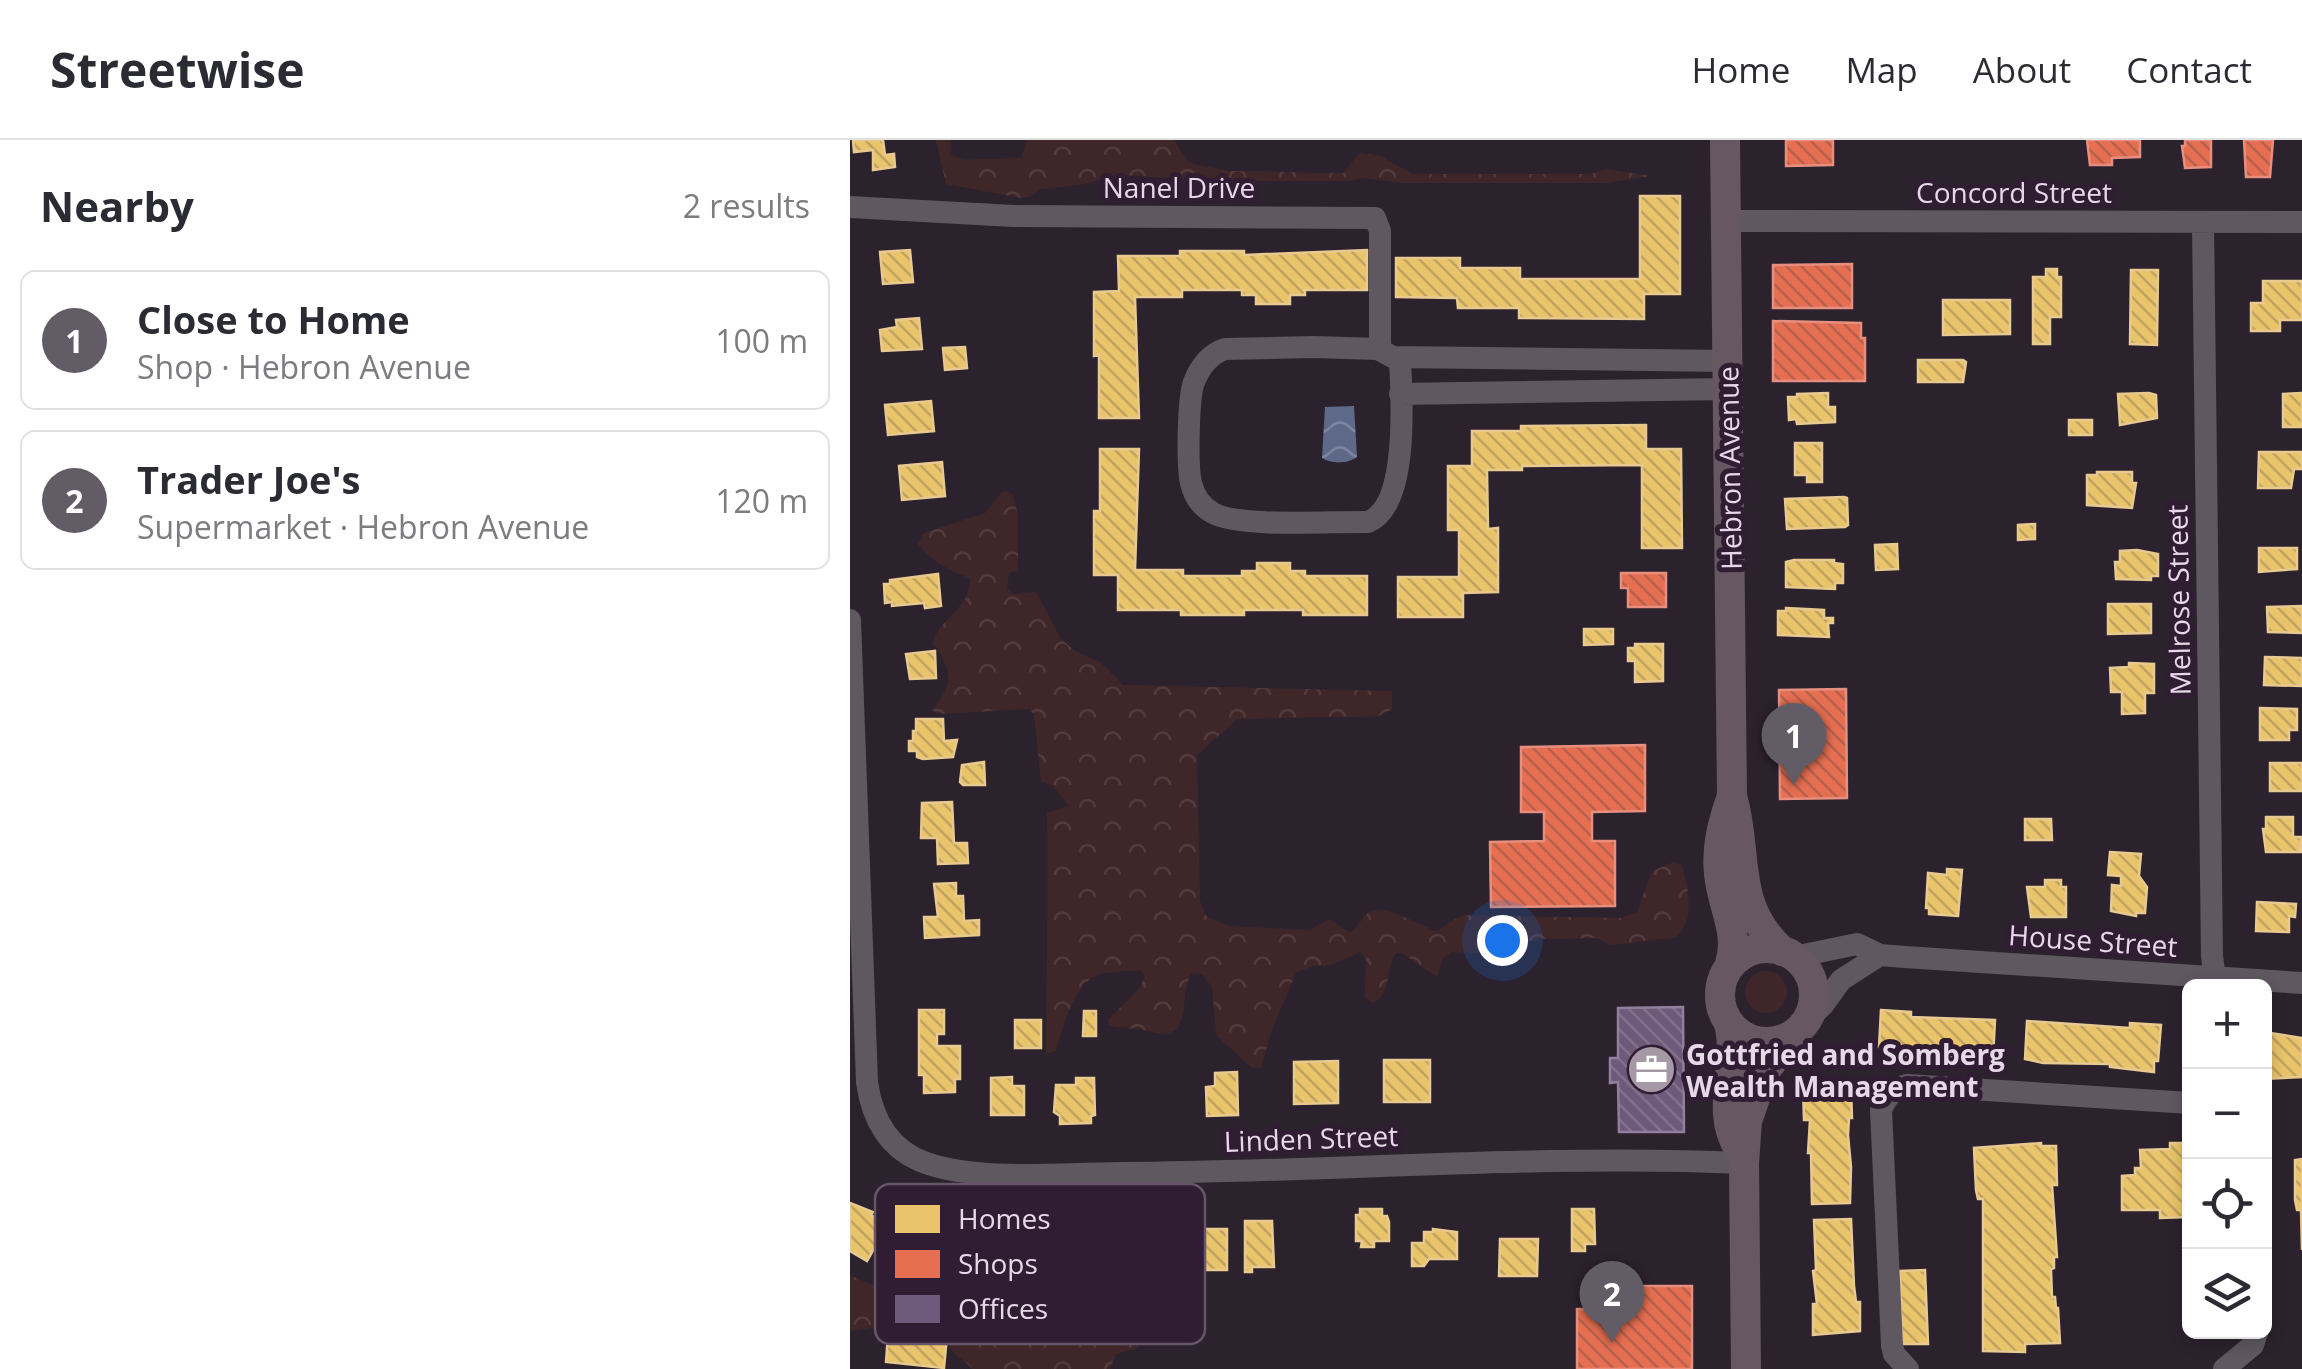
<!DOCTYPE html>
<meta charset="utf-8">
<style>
:root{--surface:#fff;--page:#f7f7f7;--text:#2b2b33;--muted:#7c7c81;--line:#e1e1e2;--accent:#625c67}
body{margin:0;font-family:"Open Sans",sans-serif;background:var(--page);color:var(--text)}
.controls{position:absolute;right:30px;bottom:30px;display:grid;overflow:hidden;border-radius:15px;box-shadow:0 5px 15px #0003}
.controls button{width:90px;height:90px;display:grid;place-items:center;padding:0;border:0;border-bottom:2px solid var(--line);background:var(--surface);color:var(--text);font:50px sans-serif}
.you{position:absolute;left:652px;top:800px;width:35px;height:35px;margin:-25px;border:8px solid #fff;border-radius:50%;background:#1a73e8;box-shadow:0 0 0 15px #1a73e833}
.badge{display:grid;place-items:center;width:65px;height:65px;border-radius:50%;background:var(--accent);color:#fff;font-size:32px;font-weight:700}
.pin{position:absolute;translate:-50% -82px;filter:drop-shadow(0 2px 5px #0008)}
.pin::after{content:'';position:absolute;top:52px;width:35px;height:30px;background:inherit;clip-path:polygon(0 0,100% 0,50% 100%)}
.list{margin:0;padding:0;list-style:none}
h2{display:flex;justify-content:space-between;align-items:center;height:130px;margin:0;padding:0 40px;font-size:42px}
h2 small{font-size:32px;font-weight:400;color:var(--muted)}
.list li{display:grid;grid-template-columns:65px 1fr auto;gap:30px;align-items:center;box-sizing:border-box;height:140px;margin:0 20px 20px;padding:0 20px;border:2px solid var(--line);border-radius:15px}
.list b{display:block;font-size:38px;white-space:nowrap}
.list p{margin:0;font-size:32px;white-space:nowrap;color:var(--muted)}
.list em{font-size:32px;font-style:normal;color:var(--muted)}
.icon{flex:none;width:55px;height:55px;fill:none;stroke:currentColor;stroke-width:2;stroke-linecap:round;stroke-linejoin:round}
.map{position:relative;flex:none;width:1452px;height:1229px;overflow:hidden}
header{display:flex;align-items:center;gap:60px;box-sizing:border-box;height:140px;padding:0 50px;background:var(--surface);border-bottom:2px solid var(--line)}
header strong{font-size:48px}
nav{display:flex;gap:55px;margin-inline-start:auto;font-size:35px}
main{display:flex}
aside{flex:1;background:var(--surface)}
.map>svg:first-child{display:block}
</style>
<header>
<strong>Streetwise</strong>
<nav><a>Home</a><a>Map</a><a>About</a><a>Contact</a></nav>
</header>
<main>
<aside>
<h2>Nearby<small>2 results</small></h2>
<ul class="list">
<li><span class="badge">1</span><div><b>Close to Home</b><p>Shop · Hebron Avenue</p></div><em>100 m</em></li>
<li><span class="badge">2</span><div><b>Trader Joe's</b><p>Supermarket · Hebron Avenue</p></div><em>120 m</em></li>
</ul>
</aside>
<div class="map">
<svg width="1452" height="1229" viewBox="0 0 1452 1229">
<defs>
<pattern id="forest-crowns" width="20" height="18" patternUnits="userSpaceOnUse" patternTransform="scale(2.5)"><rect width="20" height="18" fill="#3f2628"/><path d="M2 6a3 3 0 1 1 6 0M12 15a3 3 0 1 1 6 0" fill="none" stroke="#523b3d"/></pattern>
<pattern id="water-waves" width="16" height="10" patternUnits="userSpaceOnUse" patternTransform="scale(2.5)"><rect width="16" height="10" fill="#5e6989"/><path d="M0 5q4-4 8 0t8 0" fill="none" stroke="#7d859f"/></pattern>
<pattern id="homes-back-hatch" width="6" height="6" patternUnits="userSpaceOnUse" patternTransform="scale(2.5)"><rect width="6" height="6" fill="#e9c46a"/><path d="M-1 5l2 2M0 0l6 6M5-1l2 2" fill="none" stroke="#c0a361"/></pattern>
<pattern id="shops-back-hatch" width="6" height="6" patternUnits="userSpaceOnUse" patternTransform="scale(2.5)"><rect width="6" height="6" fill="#e76f51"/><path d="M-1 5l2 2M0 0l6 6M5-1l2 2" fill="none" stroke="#b6614d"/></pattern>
<pattern id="offices-back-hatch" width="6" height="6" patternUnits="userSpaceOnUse" patternTransform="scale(2.5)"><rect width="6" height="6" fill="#6d597a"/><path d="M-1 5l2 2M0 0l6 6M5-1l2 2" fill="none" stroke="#82708d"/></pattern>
</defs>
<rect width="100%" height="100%" fill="#2c222e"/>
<!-- green -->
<path fill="#3f2628" d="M895 852a21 21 0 1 1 42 0a21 21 0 1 1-42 0Z"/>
<!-- forest -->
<path fill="url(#forest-crowns)" d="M86,0h14l1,14 12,6 58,-2 6,-18h147l15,23 40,8 115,2 15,-20 22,3 31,18h179l14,-5 47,7 -46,7h-204l-38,-5 -15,3h-121l-108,-6 -41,10 -38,4 -11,8 -9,1 -75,-14z
M157,351l6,4 5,20v56l-9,2 -2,16 7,5 22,-2 25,47 14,12 25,11 23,23 269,6v18l-13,7 -142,3 -40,36 3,146 6,15 22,10 82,4 19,-11 21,14c8,-5 10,-13 17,-19 16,-14 53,13 70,17l25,-16 159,3 16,-6 15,-41 22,-9 7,3c8,19 16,66 -10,73l-60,7 -15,-7 -55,1 -64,14 -25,-1 -9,6 -6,19 -35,-24h-6c-11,15 -4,39 -21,49h-5l-5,-6 1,-38 -6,-6 -28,13 -20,1 -16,7 -25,59 -10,37 -10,-2 -35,-32 -4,-48 -10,-13h-11c-14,26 5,71 -43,57 -13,-4 -27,-2 -39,-6l-1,-5 30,-30 7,-13 -4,-7c-13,2 -28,1 -41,4 -25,6 -38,55 -44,76l-10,5c0,-81 3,-161 1,-242l22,-7 -16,-20 -12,-5 -7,-67 -5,-5 -91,5 -6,-4c23,-28 20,-39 1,-67 6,-26 38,-33 37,-65 -21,-7 -38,-17 -52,-34l6,-11 61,-20 17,-21z
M0,1135l26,12 10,31 -8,9 -28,4z
M238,1145l5,4 11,23 8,3 17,-4 5,6 -7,10 12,21 -23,6 -6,15h-138c-13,-17 -33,-15 -21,-44l-21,-4 -3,-6 5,-9 24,-3 20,14 17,-3 16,-12 29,14 38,-28z"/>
<!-- water -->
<path fill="url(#water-waves)" d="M504,266l3,51c-9,7 -26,7 -35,1l3,-51z"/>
<!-- homes -->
<path fill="url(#homes-back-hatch)" stroke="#e8ca90" stroke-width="2.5" d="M3,0h30l2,15 9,-1 1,13 -22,3v-20l-19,2z
M790,56h40v98h-36v25l-125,-1v-10h-61l-1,-10 -61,-1v-39h64v10h60v11h120z
M60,110l3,32 -30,2 -3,-32z
M517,110v40h-62v5h-15v9h-34v-9h-14v-5h-60v7h-47l4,121h-40v-63l-5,1v-64l25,-1 -1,-35h62v-5h64v4z
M1196,129h11v8h4v40h-11v27h-17v-67h13z
M1281,130h27l-1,75 -27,-1z
M1413,141h39v39h-22v11h-29v-28h12z
M1093,160h67v34l-67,1z
M69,178l3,31 -40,2 -2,-21 17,-3 -1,-7z
M115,207l2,21 -22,2 -2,-22z
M1068,220h45l3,2 -3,20h-45z
M978,253v14h7v15l-38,2 -1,-5 -7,1 -1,-23h9v-3z
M1299,253l7,2 1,23 -37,7 -2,-31z
M1452,253v34h-19v-33z
M81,261l3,30 -46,4 -3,-30z
M1219,280h23v15h-23z
M796,285v24h35l1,99h-40v-83l-120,1v4h-35l1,59 10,-1v64l-35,1v24h-65v-40h61v-47h-11v-64h24v-35h49v-5z
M945,303h27v39h-15v-7h-12z
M250,309h39l-4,121h48v6h59v-5h15v-8h33v8h15v5h62v39h-64v-5h-59v5h-63v-5h-63v-35h-24v-64h6z
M1409,312h43v17h-8l-3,19h-33z
M92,322l3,34 -43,4 -3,-34z
M1247,332h35v11h4l-4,25 -45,-3v-30h10z
M994,357l3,1 1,27 -3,2 -58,2 -2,-30z
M1185,384v15l-17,1v-15z
M1047,404l1,25 -22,1 -1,-25z
M1409,408h38v21l-38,3z
M1287,410l21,4v22h-7v4l-35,-1 -1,-17h5v-11z
M944,420h40v3l9,1v19h-8v6l-49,-2v-25z
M88,434l3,32 -16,2 -1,-5 -32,3v-4l-7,1 -1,-19h6v-4z
M1258,464h43v29l-43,1z
M1452,466v27l-34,-1 -1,-25z
M936,468l38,2v8h9v5h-5l1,14 -51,-2v-24h8z
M734,489h29v15l-29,1z
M785,504h28v37l-28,1v-21h-7v-13h7z
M85,511l1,27 -26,1 -4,-25z
M1415,517l37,1v28l-38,-1z
M1279,523l25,1v29h-9v20l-23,1v-22h-11l-1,-24 19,-1z
M1410,568l37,1v21h-8v10h-29z
M66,579h27l1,22 13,-1 -4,17 -30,2 -6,-2v-6h-8v-10h4v-10h3z
M134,622l1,23h-22l-3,-3 2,-17z
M1420,623h32v28h-32z
M102,662l2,41h13l1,20 -30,1 -1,-26h-16l1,-35z
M1416,677h27v20h8v15h-35l-3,-23h3z
M1175,679h26l1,21h-27z
M1260,712l31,2 -2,22 8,11 -2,26h-9v3l-25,-5 1,-26 9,1v-10l-13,-1z
M1097,729l15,1 -4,46 -29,-2v-6h-3l2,-35 19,2z
M1195,740h16v7h5v30h-35l-4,-30h18z
M106,743v13h7l1,25 15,-1v15l-54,3 -1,-21h14l-4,-33z
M1407,762l39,2 -1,13 -6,-1v16l-33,-1z
M69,870h25v24h-7v12h23v33h-5v13l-31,1v-18h-5z
M1031,870l30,2v5l84,3 -2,38 -68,-3 -17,1v2l-26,-1v-10h-3z
M234,871h12v25h-13z
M165,880h26v28h-26z
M1177,881l103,7v-5l31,2 -3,36h-4v11l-44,-5v-3l-67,-1 -18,-4z
M1414,892l38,6v39l-38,2z
M534,920h46v42h-46z
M488,921v42l-44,1v-42z
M387,932l1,43 -31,1 -1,-29 9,-1v-13z
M162,937v9h12v29h-33v-37z
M226,938h18l1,37 -4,1v7l-31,1v-8l-6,-4 2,-27h20z
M991,947v4l10,-1 1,28h-3l-1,17 3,32 -1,36 -38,1 -1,-51h-3l2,-33h-6l-1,-31z
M1191,1003v3h15l1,39h-5l5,72h-3v11l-3,1 1,28h3l1,11h2l2,35 -35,1v8l-42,-1v-152h-5l-2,-9 -2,-42z
M1320,1003h20v74l-30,1v-8h-38v-34l13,-1v-7h6l-1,-18 30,-1z
M1452,1019v91l-1,-40h-4l-2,-10v-40z
M0,1063l23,9 -2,3 17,9 -21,37 -17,-10z
M510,1069h22v7h5l2,6v19h-15v6h-13l1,-6h-6v-26h4z
M722,1069h22l1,35h-10v7h-13z
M1001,1079l3,67 2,16h4v29l-47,4v-31h4l-4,-33 3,-1 -2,-50z
M395,1081h27l2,46h-22v5h-7z
M354,1089h23v41h-38v-28h15z
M583,1089l24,3v27h-28l-5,7h-12v-23h12v-11h9z
M650,1099h38l-1,37h-38z
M1075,1130l3,74h-26l-2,-73z
M53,1192l44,4 -3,32 -58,-6 2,-27 15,1z"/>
<!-- shops -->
<path fill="url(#shops-back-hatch)" stroke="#e78f7e" stroke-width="2.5" d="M936,0h47v25l-47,1z
M1237,0h53v17l-28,1v7h-22z
M1335,0h26v27l-26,1 -3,-22h3z
M1394,0h29l-3,37h-24z
M1002,124v44h-79v-43z
M923,181l88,2v15h4v43h-92z
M771,433h45v34h-38v-19h-7z
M996,549l1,109 -67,1 -1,-109z
M795,605v66l-53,1v29h23v65l-124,1 -1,-65 54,-1v-29h-23v-65z
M779,1146h63v83h-115v-60h52z"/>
<!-- offices -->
<path fill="url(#offices-back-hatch)" stroke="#917f9b" stroke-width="2.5" d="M833,867l1,125h-65l-1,-50 -8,1v-25h8v-50z"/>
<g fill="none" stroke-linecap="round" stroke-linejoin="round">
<!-- minor -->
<path stroke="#5f5860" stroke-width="22" d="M0,67l163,9 362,2 5,13v118
M876,81l576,1
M1353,82l9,734 4,30
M464,207l64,2 22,12c2,37 9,145 -32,161 -34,-1 -128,6 -155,-9 -11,-6 -19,-17 -22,-30 -4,-17 -3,-85 3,-101 6,-15 16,-28 31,-33z
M545,217l333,4
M550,254l328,-5
M0,480l17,462c5,37 22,68 59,81 53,19 138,10 196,10 207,-1 415,-19 622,-10
M944,817l63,-13 23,11 25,2 397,26
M954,883l19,-18 18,-25 39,-25
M1058,1229l-14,-15 -2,-9 -11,-235c6,-13 12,-22 26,-25l283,18
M1374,1229l29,-24 4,-13"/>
<!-- major -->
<path stroke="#675763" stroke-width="30" d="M875,0l7,656c17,59 -1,108 50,155
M870 855a47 47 0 1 1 94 0a47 47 0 1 1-94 0Z
M879,827c12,-33 -7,-60 -10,-93 -3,-28 4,-52 13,-78
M879,884c11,42 -15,86 10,125
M896,1229l-2,-206 3,-42 17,-49 31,-39"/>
</g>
<!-- icons -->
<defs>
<symbol id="office-disc" viewBox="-11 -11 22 22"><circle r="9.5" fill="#a599a6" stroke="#301d33"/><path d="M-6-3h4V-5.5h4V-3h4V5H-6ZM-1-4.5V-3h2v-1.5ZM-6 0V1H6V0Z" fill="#fff"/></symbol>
</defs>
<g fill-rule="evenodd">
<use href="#office-disc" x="774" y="902" width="55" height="55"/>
</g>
<g text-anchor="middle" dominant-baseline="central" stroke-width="10" stroke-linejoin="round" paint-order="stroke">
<!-- street labels -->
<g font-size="28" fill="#e6d9e7" stroke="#301d33">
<text x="329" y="47">Nanel Drive</text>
<text x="1164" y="52">Concord Street</text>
<text transform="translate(879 328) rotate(-91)">Hebron Avenue</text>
<text transform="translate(1328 460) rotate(-91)">Melrose Street</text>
<text transform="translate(1243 800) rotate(4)">House Street</text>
<text transform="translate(461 998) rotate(-2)">Linden Street</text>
</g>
<!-- poi labels -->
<g font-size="28" font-weight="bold" fill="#e6d9e7" stroke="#301d33" text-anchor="start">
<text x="836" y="914">Gottfried and Somberg<tspan x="836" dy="32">Wealth Management</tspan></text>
</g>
</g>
<!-- legend -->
<rect x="25" y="1044" width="330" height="160" rx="15" fill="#301d33" stroke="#675569" stroke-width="2.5"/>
<rect x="45" y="1065" width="45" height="28" fill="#e9c46a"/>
<rect x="45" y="1110" width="45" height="28" fill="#e76f51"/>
<rect x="45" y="1155" width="45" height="28" fill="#6d597a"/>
<g font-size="28" fill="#e6d9e7">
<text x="108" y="1089">Homes</text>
<text x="108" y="1134">Shops</text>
<text x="108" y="1179">Offices</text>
</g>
</svg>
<div class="controls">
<button>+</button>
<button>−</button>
<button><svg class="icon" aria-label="locate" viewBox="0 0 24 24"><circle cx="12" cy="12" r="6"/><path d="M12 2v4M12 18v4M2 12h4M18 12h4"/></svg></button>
<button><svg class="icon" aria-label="layers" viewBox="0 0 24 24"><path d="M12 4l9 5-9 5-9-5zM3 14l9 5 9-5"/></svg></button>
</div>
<div class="you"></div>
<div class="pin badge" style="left:944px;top:645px">1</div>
<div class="pin badge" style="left:762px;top:1203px">2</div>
</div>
</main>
